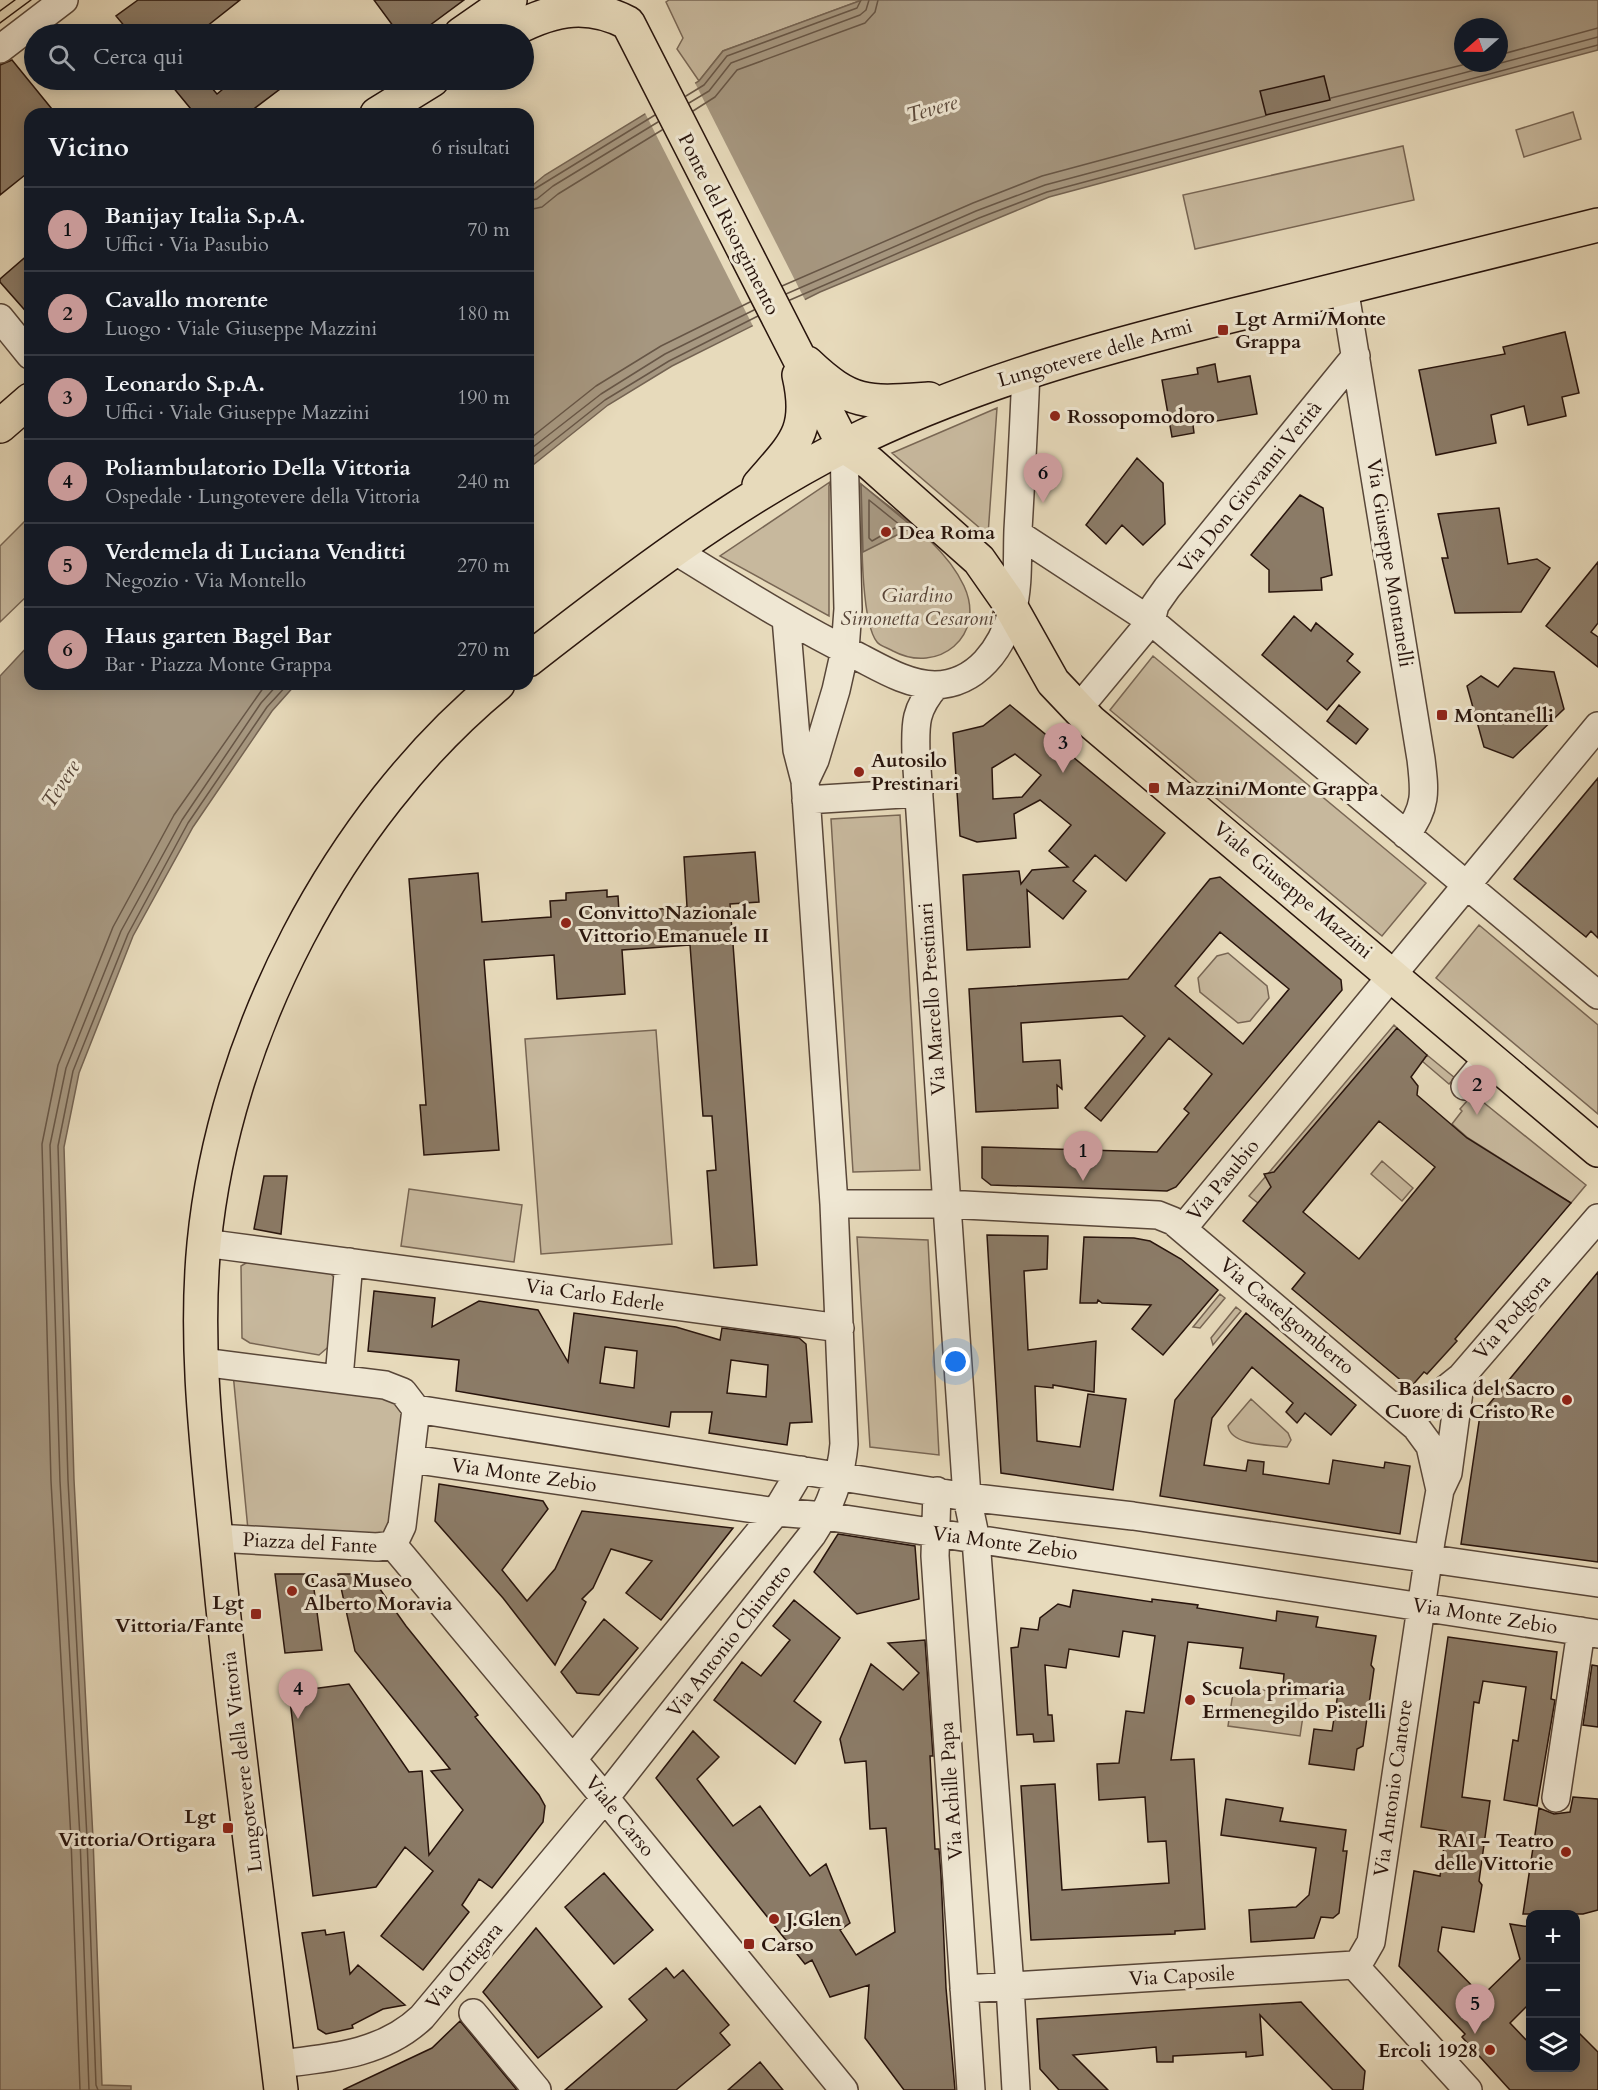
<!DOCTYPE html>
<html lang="it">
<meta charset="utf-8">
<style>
:root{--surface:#171b24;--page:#20242c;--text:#f1f3f6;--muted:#9ea1a6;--line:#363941;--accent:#c59692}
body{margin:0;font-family:Cardo,serif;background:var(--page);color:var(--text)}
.controls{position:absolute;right:18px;bottom:18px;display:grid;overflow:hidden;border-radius:12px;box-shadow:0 3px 15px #0003}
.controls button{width:54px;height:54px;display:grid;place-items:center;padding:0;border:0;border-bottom:2px solid var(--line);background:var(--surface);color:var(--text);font:30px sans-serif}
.compass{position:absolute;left:1454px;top:18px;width:54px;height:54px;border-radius:50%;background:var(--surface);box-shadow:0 3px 15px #0003;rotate:250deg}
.you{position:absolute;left:956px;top:1362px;width:21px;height:21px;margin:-15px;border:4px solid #fff;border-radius:50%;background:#1a73e8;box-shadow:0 0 0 9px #1a73e833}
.badge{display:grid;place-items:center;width:39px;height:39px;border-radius:50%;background:var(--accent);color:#111;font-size:20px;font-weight:700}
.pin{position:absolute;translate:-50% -50px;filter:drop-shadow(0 2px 3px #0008)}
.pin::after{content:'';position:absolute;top:32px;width:21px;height:18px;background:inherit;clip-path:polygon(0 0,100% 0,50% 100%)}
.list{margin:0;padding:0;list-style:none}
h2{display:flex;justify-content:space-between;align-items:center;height:78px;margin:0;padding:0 24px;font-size:26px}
h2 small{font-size:20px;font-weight:400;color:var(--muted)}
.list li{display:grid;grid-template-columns:39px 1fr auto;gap:18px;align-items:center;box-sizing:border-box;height:84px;padding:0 24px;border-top:2px solid var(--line)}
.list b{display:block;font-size:22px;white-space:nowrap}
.list p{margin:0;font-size:20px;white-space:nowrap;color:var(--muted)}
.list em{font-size:20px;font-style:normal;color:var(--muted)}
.icon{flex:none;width:33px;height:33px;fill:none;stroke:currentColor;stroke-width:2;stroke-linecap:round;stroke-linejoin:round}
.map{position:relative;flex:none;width:1598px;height:2090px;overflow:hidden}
.search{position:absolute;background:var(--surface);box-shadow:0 3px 15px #0003;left:24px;top:24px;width:510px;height:66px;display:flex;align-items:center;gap:15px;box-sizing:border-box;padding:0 21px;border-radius:33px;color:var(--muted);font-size:22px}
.panel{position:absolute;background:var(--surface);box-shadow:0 3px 15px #0003;left:24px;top:108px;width:510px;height:582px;border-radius:18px}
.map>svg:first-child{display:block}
</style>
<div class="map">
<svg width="1598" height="2090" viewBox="0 0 1598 2090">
<rect width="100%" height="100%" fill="#e7dabb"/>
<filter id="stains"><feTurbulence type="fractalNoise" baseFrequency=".00333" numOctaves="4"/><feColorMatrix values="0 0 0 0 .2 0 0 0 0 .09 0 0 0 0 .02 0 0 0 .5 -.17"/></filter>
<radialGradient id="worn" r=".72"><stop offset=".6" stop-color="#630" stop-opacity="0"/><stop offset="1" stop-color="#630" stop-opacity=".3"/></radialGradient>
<!-- green -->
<path fill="#c7b89d" stroke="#786654" stroke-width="1.5" d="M669,0h193l-139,51 -24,30 -22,-32 6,-11 -17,-36z
M1573,112l8,27 -57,18 -8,-27z
M1403,146l11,54 -219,49 -12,-54z
M997,408l-9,127 -96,-82z
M830,482l-1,4v130l-109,-60z
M861,484c35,29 83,59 103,102 23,50 -26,89 -71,65 -5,-3 -13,-5 -16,-9 -18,-22 -15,-127 -16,-158z
M28,518l2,75 -30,29v-76z
M1153,656l273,227 -44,53 -272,-226z
M900,815l20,355 -67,2 -22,-353z
M1479,925l119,100v89l-162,-136z
M1228,953l39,33 2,12 -19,23 -12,2 -38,-31 -2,-14 19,-22z
M1394,1025l3,3 -124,146v12l-15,17 -9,-7z
M656,1030l16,214 -131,10 -16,-215z
M1427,1055l28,23 -6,6 -27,-23z
M1473,1094l113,91 -15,18 -103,-65 -16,-14 10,-13 -2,-2z
M1382,1161l31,27 -11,13 -31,-27z
M409,1189l113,16 -8,57 -113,-16z
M857,1237l71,3 11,215 -69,-8z
M251,1260l75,9 12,12 -5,62 -14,12 -69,-12 -8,-5 -1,-72z
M1220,1294l5,4 -25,30 -7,-1z
M1236,1307l5,4 -28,34 -2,-7z
M233,1373l163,22 15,16 -17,124 -146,-5z
M1251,1399l37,34 3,7 -4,7c-16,-2 -56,-1 -59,-21z
M1234,1686l72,10 -6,40 -72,-10z"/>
<!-- water -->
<path fill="#a69780" stroke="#746352" stroke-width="1.5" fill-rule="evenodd" d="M862,0h736v50l-549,147 -229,95 -148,74 -64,39 -80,64v-280l17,-14 154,-94 24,-30zM1463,27h36v36h-36z
M861,484l52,43 -50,25z
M30,644v40h266l-24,27 -79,116 -60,109 -54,137 -15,74 10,333 19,358 9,247 29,1v4h-131v-1414z"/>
<!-- pier -->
<path fill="#e7dabb" d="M694,81l112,221 -52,26 -110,-217z"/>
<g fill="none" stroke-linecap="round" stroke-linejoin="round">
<!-- shore -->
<path stroke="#675646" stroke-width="1.5" d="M1499,55l99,-27
M686,96l18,-11 23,-29 130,-48 4,-8
M1331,98l139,-35
M689,103l20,-12 22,-28 129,-48 6,-5 3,-10
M693,111l22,-14 22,-27 128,-47 10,-11 3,-12
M528,193l127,-78
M528,201l9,-2 16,-13 105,-64
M528,210l14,-3 16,-13 104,-64
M782,286l191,-83 69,-27 223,-60
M786,294l190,-83 69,-26 553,-148
M790,300l189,-82 68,-26 551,-147
M528,440l68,-54 65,-40 89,-44
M528,451l73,-57 64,-40 89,-44
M528,461l77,-61 64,-39 89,-45
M869,500l31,25 -28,16 -3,-3z
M80,2090l-9,-251 -20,-358 -9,-337 16,-79 55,-138 61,-112 92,-131
M89,2090l-9,-252 -20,-357 -10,-336 16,-77 55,-137 61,-111 79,-117 17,-19
M98,2090l-2,-5 -9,-247 -19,-358 -10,-334 15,-75 55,-137 60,-111 79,-116 21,-23"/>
</g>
<!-- building -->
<path fill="#8b7b67" stroke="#28140c" stroke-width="1.5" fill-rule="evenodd" d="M138,0h102l-43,34h-66l-15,-18z
M374,0h90l-46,34h-19z
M12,60l44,54h-26v57l-30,24v-130z
M1324,76l6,24 -64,15 -6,-24z
M167,80h38l12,14 17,-14h58l-45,34h-52z
M30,253v63l-30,-34v-3z
M1565,332l14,61 -17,4 4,19 -38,9 -4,-19 -33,9 5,28 -60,12 -17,-85 86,-16 -2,-7z
M1215,364l3,18 32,-6 7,38 -64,11 1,8 -22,4 -10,-57 36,-6 -1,-6z
M1137,458l26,25 2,41 -22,21 -21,-20 -16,19 -20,-19z
M1300,495l23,13 9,67 -11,3 1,12 -53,2v-22l-18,-15z
M1499,508l9,56 29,-5 13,9 -29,44 -66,1 -13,-55h6l-10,-44z
M1598,562v61l-7,9 7,5v30l-52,-41z
M1294,616l17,15 5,-8 37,31 -6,7 13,11 -33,38 -65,-55z
M1514,668l40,4 10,37 -51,49 -29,-11 -17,-61 14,-10 17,11z
M1010,705l155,128 -39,48 -31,-26 -22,26 13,10 -23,28 -36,-29 3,57 -63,3 -4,-75 56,-4 2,13 11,-14 36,-3 -19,-16 22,-26 -31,-25 -26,14 2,24 -39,4 -17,-6 -7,-103 30,-7zM1015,754l26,21 -19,22 -29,2 -1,-31z
M1339,705l29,24 -12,15 -29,-23z
M1598,778v160l-7,-7 -5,6 -72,-58z
M755,852l4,50 -29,2 27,361 -43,3 -7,-97 9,-1 -4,-54h-9l-13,-171 -68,5 3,44 -68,5 -3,-44 -70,5 15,190 -75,5 -4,-50h6l-17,-226 69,-6 4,49 69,-5 -1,-16 16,-1v-7l41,-3v7l11,-1 1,16 68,-5 -3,-50z
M1220,877l121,103 1,10 -166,197 -9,4 -176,-6 -9,-7v-31l175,5 32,-39 -5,-4 28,-35 -43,-36 -68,83 -16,-13 60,-72 -23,-20 -101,7 2,39 37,-2 2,29 -5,-4 1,23 -82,4 -7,-123 159,-10 82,-100zM1220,932l69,57 -46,55 -68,-58z
M1397,1028l30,27 -16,22 7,9 -1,9 50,43 104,65 -116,136 2,2 -30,33 -3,-2 -14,16 -118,-99 13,-16 -62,-52 28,-34 -7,-13 10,-2zM1379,1121l56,46 -76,92 -56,-47z
M264,1176h23l-6,58 -27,-5z
M987,1235l61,1 -1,33 -23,2 4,79 68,-9 -2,51 -41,-7v3l-18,-2 2,55 43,6 8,-53 38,5 -13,91 -112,-17z
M1084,1237l50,1 16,3 31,18 37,31 -55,65 -31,-26 19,-24 -49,-2 -4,-3 -1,3h-17z
M1598,1272v290l-137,-18 19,-129z
M374,1291l61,7 -3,29 47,-26 59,9 30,52 6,-49 102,14 44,13 2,-12 77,10 7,6 6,78 -22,1 -3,22 -78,-12 3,-21h-41l-2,15 -213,-36 3,-31 -91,-9zM605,1347l32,4 -3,37 -34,-5zM731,1360l37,5 -2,32 -39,-4z
M1246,1313l110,92 -25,30 -26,-22 -8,10 -11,-11 7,-9 -41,-36 -40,51 -8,47 42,6 2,-11 16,2 -1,12 66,10 4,-24 51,8 1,-6 25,4 -10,68 -240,-38 15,-96z
M439,1484l104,17 5,8 -46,61 25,31 28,-32 27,-58 151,17 -72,92 -35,-27 26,-32 -41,-12 -18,39 -11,11 4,3 -31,63 -52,-67 -68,-77z
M838,1534l77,12 4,53 -62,15 -43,-42z
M275,1574h37l10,76 -37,3z
M338,1574h25l12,8 31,44 72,89 -3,2 64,78 6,11 -2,16 -51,66 -13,-9 -17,26 7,7 -46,58 -42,-34 52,-65 -28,-24 -29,40 -63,9 -24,-204 60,-8 60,88 13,-1 7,84 34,-45 -32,-39 19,-2 -95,-118z
M1073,1590l79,12v-3l46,6 -1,3 79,13 1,-10 41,6 -2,10 60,9 -5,29 3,4 -11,77 -6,3 -3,21 -45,-6 5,-35 18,2 6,-38 -55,-8 1,-11 -44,-6 3,-20 -55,-6 -17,118 23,-1 11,170 -30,2v3l-144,6 -10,-154 34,-2 7,106 107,-7 -3,-42 -18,1 -3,-45 -46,3 -2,-36 22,-1 7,-52 18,2 11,-77 -32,-5 -4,26 -50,-8 -3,19 -21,-3 3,50h4l2,26 -20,1 -1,-8 -16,1 -6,-87 7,-1 3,-19 17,2 2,-12 18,-14 12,3z
M794,1600l46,38 -46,63 27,21 -26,42 -81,-64 28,-38 19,14 29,-36 -17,-14z
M604,1619l34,29 -39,47 -22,-2 -16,-21z
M1448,1637l109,15 -6,47 4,1 -18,106 -33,-6 9,-60 5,1 8,-54 -43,-6 -4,22 -5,-1 -12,95 28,4 -11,80 3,4 -8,47 -32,-5 -4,24 44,45 38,-37 -10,-35 20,3v76l-20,20 20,21v23h45v-38l23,23v38h-88l-48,-53 3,-3 -66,-68 15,-95 26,5 6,-45 -25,-4z
M925,1640l8,116h-3l5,93h4l2,26 5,113 9,102h-51l-39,-52 4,-53 -39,12 -18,-37 -7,4 -149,-186 37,-47 26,26 -22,22 36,47 27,-20 50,70 16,-12 24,59 -10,7 16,25 39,-23 -9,-104 -16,1 -4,-68 -21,2 -5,-24 31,-75 32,26 16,-17 -31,-30z
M1592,1665l6,1v61l-15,-2z
M1573,1797l25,2v111l-15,4h-60l16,-106 15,6 16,-2z
M1226,1799l57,9 -3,13 66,9 -3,21h4l-8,62 -6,5 -12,-1 -7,21 -63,4 -2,-32 47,-3 13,-12 7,-47 -95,-13z
M604,1873l49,57 -39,34 -49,-57z
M536,1928l66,79 -64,51 -55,-66z
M325,1930l1,5 18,-3 6,42 8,-9 47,40 -22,4 -31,16 1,3 -27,6 -8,-5 -16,-96z
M666,1968l8,10 9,-8 46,55 -9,8 10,12 -54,45h-111l82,-70 -18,-21z
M1301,2002l64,69 -2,19h-30l-73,-75 3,40 -17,2v-5l-73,4v6h-16l-1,-15 -83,8 35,35h-49l-19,-21 -3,-50z
M460,2021l57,69h-174l89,-42z
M760,2062l23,28h-55z"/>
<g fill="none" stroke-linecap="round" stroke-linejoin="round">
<defs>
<path id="minor" d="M0,49l64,-49
M1344,287l77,472c4,33 6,48 -15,76
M0,318l30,37
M1018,534l133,87 447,374
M674,550c59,36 118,74 181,105 24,12 52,30 80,30 42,-1 67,-37 77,-73 7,-26 5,-55 6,-82 3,-53 6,-106 8,-159
M936,685c-21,24 -21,38 -20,69l51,743 9,43 34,446 6,104
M1078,709l73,-88 4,-16 12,-17 189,-232
M805,781l10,-21 21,-70 9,-40 3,-41 -4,-163
M806,800l113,-7
M1465,1086l24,-29
M834,1204h111l213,11 15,6 243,206 14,19 10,44
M1184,1227l414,-501
M204,1243l636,85
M202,1362l183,23 18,7 13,17 -14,117 -9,19 -16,2 -161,-9
M339,1378l10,-116
M1392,1405l29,4 40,-32 137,-159
M416,1409l551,88 166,19 465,67
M411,1459l365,53 49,4 773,118
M937,1491l-2,65 36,534
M393,1545l212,253 239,292
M573,1759l203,-247 25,-42
M1556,1798l25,-167
M1354,1965l6,-4 11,-19 60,-401 9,-51 8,-17 13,-96
M1354,1965l114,125
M964,1989l390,-24
M473,2013l64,77
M278,2064c51,-6 104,-9 144,-47l183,-219 207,-263c19,-29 29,-57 32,-91l-10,-240 -29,-423 -8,-31 -11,-132"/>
<path id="major" d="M461,34l49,-34
M505,34c43,-24 79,-34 123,-11l216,423
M377,114l55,-34
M807,363c45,43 62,40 122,36
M0,426l30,-26
M844,446l26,17 109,97 28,40 46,82 37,39 508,429
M759,485c35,-41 53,-53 40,-110
M528,660c100,-78 202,-156 316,-214 134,-67 278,-104 423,-139 110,-27 221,-55 331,-82
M281,2090c-21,-177 -46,-354 -63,-531 -10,-104 -24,-210 -14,-315 20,-207 133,-427 294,-560"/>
</defs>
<!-- minor casing -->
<use href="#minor" stroke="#584638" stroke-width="30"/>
<!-- major casing -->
<use href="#major" stroke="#28140c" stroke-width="36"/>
<!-- minor -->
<use href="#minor" stroke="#efe7d3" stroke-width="27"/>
<!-- major -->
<use href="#major" stroke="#e7dabb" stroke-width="33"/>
<!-- tram -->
<path stroke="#28140c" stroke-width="1.5" d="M0,11l15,-11
M0,23l31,-23"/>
</g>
<!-- markers -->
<g fill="#8f2418" stroke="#efe7d3" stroke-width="2">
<rect x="1217" y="324" width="12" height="12" rx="3"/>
<circle cx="1055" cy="416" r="6"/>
<circle cx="886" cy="532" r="6"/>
<rect x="1436" y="709" width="12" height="12" rx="3"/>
<circle cx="859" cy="772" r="6"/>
<rect x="1148" y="782" width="12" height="12" rx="3"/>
<circle cx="566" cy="923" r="6"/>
<circle cx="1567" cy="1400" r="6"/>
<circle cx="292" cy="1591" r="6"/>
<rect x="250" y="1608" width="12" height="12" rx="3"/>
<circle cx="1190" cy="1700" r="6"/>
<rect x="222" y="1822" width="12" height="12" rx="3"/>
<circle cx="1566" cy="1852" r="6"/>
<circle cx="774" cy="1919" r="6"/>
<rect x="743" y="1938" width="12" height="12" rx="3"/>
<circle cx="1490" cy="2050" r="6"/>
</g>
<g text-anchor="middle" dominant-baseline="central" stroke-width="6" stroke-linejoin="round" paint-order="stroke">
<!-- street labels -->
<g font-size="20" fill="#28140c" stroke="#efe7d3">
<text transform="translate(729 224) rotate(63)">Ponte del Risorgimento</text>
<text transform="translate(1095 353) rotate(-16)">Lungotevere delle Armi</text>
<text transform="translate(1250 487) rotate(-51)">Via Don Giovanni Verità</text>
<text transform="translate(1390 563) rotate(81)">Via Giuseppe Montanelli</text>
<text transform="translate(1293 890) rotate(40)">Viale Giuseppe Mazzini</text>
<text transform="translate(932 999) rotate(-94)">Via Marcello Prestinari</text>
<text transform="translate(1223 1180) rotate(-50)">Via Pasubio</text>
<text transform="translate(595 1295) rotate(8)">Via Carlo Ederle</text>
<text transform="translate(1287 1316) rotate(40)">Via Castelgomberto</text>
<text transform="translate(1512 1317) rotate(-49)">Via Podgora</text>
<text transform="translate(524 1475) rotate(8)">Via Monte Zebio</text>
<text transform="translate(310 1543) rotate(3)">Piazza del Fante</text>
<text transform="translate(1005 1543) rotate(8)">Via Monte Zebio</text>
<text transform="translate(1485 1616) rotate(9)">Via Monte Zebio</text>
<text transform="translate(729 1641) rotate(-52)">Via Antonio Chinotto</text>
<text transform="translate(242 1762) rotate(-97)">Lungotevere della Vittoria</text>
<text transform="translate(1393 1788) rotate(-82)">Via Antonio Cantore</text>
<text transform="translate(951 1791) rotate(-94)">Via Achille Papa</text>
<text transform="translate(620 1816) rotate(51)">Viale Carso</text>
<text transform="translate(464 1966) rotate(-50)">Via Ortigara</text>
<text transform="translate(1182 1976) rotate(-3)">Via Caposile</text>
</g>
<!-- poi labels -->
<g font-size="20" font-weight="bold" fill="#28140c" stroke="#efe7d3" text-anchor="start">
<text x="1235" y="318">Lgt Armi/Monte<tspan x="1235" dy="23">Grappa</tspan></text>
<text x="1067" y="416">Rossopomodoro</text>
<text x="898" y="532">Dea Roma</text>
<text x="1454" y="715">Montanelli</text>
<text x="871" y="760">Autosilo<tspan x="871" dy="23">Prestinari</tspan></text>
<text x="1166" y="788">Mazzini/Monte Grappa</text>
<text x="578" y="912">Convitto Nazionale<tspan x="578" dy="23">Vittorio Emanuele II</tspan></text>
<text x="1555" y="1388" text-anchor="end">Basilica del Sacro<tspan x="1555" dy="23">Cuore di Cristo Re</tspan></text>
<text x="304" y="1580">Casa Museo<tspan x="304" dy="23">Alberto Moravia</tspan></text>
<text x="244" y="1602" text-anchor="end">Lgt<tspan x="244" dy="23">Vittoria/Fante</tspan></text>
<text x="1202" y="1688">Scuola primaria<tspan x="1202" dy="23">Ermenegildo Pistelli</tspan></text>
<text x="216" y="1816" text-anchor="end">Lgt<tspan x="216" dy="23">Vittoria/Ortigara</tspan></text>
<text x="1554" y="1840" text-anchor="end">RAI - Teatro<tspan x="1554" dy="23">delle Vittorie</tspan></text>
<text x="786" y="1919">J.Glen</text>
<text x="761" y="1944">Carso</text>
<text x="1478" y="2050" text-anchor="end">Ercoli 1928</text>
</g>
<!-- park labels -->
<g font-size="20" font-style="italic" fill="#584538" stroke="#efe7d3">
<text x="917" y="595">Giardino<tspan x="917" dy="23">Simonetta Cesaroni</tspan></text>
</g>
<!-- water labels -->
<g font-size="21" font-style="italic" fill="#5a483a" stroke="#efe7d3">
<text transform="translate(932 109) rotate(-16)">Tevere</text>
<text transform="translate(61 784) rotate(-57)">Tevere</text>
</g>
</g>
<rect width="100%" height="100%" filter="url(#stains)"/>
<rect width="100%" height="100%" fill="url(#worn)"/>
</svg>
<div class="controls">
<button>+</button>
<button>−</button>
<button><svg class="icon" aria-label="layers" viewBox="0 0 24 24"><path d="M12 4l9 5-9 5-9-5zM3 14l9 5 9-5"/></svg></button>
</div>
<svg class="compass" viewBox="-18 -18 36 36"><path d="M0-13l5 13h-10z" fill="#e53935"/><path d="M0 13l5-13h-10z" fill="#9ea1a6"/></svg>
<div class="you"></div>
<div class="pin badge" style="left:1083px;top:1181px">1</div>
<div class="pin badge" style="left:1477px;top:1115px">2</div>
<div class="pin badge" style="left:1063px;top:773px">3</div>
<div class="pin badge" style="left:298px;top:1719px">4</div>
<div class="pin badge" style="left:1475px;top:2034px">5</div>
<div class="pin badge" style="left:1043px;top:503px">6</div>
<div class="search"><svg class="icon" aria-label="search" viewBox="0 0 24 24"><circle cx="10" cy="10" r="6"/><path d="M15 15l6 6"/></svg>Cerca qui</div>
<section class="panel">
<h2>Vicino<small>6 risultati</small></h2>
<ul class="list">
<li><span class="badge">1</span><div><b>Banijay Italia S.p.A.</b><p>Uffici · Via Pasubio</p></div><em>70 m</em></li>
<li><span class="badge">2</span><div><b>Cavallo morente</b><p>Luogo · Viale Giuseppe Mazzini</p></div><em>180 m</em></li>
<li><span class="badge">3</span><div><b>Leonardo S.p.A.</b><p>Uffici · Viale Giuseppe Mazzini</p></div><em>190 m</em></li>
<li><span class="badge">4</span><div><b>Poliambulatorio Della Vittoria</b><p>Ospedale · Lungotevere della Vittoria</p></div><em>240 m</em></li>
<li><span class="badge">5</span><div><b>Verdemela di Luciana Venditti</b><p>Negozio · Via Montello</p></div><em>270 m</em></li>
<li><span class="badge">6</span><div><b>Haus garten Bagel Bar</b><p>Bar · Piazza Monte Grappa</p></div><em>270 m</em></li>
</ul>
</section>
</div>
